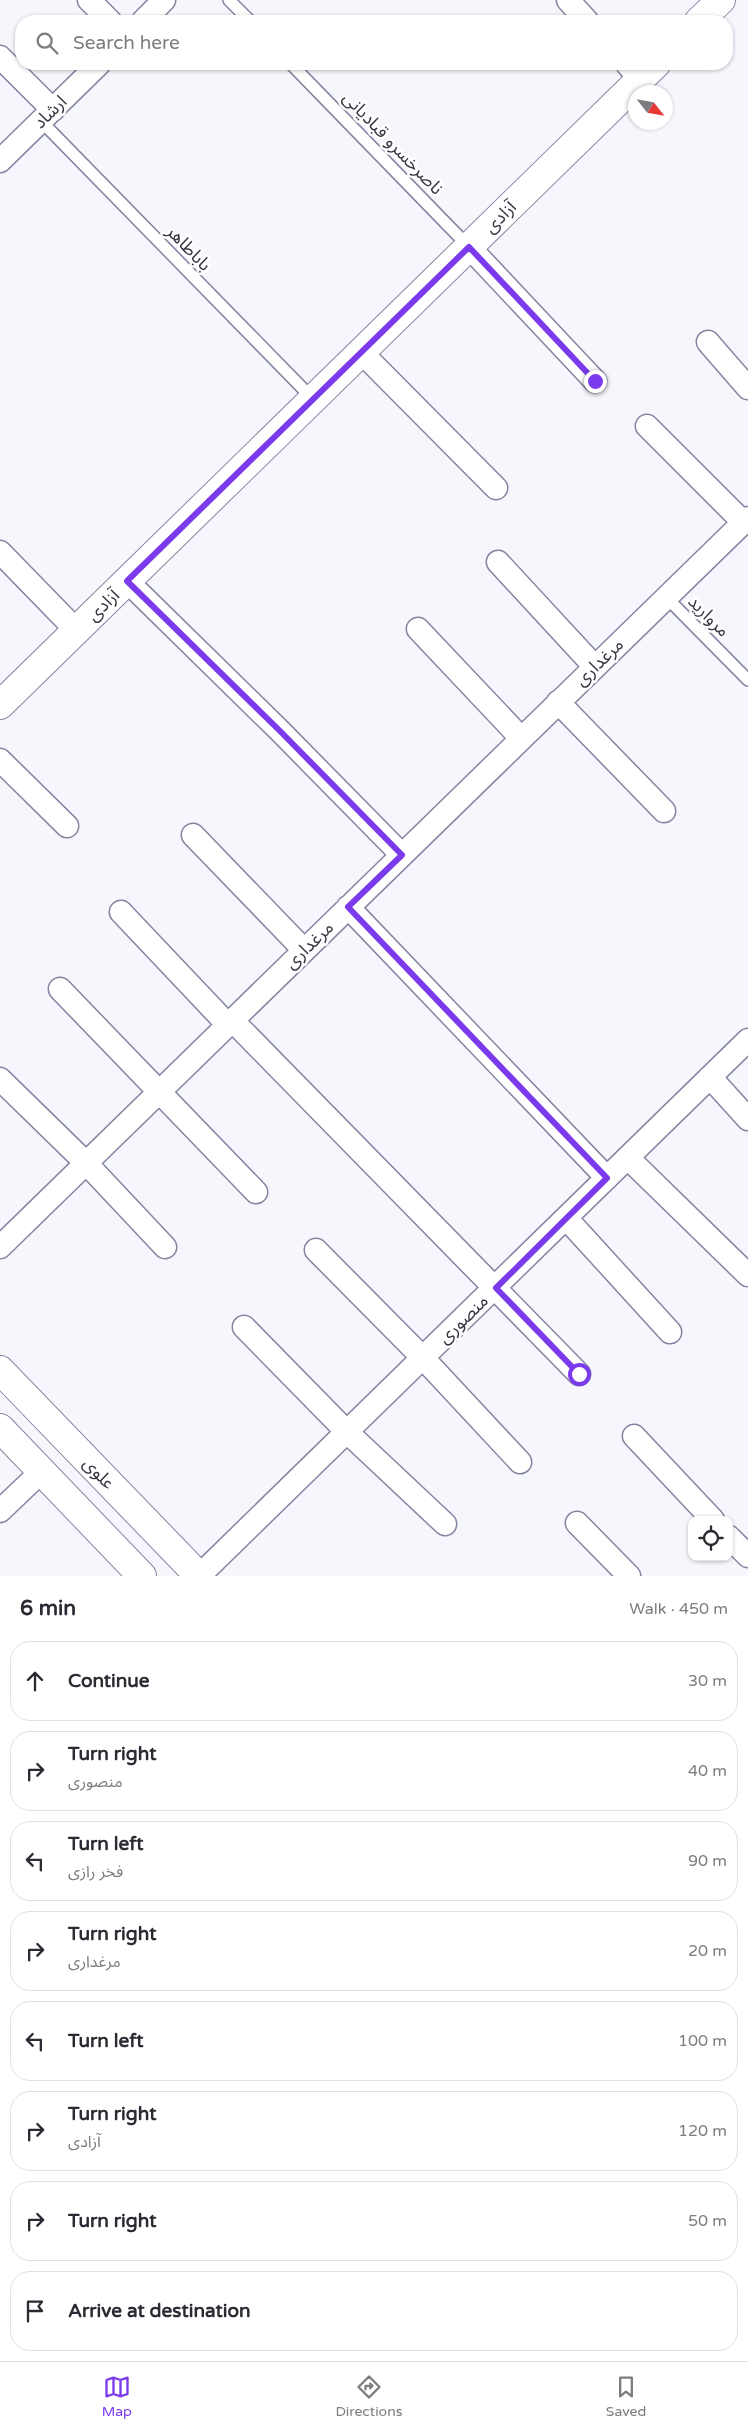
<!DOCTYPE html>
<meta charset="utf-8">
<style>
:root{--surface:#fff;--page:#f2f2f3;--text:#2b2b33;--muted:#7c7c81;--line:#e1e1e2;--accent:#7c3aed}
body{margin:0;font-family:"Varela Round","Noto Sans Arabic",sans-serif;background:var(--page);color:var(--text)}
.controls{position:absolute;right:15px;bottom:15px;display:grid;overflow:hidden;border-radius:10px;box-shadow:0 1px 4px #0004}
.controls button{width:45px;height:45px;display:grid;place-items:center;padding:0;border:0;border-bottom:1px solid var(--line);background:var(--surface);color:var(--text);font:25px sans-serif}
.compass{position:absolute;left:628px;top:85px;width:45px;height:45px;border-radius:50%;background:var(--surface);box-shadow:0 1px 4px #0004;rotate:121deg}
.stop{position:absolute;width:15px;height:15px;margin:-11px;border:4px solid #7c3aed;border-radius:50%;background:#fff}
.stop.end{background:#7c3aed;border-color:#fff;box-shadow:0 1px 5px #0008}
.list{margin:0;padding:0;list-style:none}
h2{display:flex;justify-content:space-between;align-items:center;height:65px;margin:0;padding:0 20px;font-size:21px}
h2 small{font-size:16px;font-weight:400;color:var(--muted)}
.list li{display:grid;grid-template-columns:32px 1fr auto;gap:15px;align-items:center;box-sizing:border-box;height:80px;margin:0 10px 10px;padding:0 10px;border:1px solid var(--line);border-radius:20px}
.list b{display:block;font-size:19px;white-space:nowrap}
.list p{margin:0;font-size:16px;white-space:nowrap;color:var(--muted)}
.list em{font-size:16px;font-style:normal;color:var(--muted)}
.icon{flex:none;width:28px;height:28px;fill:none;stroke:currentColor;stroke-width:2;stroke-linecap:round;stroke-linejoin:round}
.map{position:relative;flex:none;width:748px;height:1576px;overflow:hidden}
.search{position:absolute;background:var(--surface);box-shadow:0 1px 4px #0004;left:15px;right:15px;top:15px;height:55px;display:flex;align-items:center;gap:12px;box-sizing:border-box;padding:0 18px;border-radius:20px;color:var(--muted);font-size:19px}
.sheet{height:785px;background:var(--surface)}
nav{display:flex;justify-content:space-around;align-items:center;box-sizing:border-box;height:70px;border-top:1px solid var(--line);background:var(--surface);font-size:14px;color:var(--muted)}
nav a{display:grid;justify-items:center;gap:2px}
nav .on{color:var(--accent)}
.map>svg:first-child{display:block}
</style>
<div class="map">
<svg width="748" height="1576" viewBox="0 0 748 1576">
<rect width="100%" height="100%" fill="#f6f6fd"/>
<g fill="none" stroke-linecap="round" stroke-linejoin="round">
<defs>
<path id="service" d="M229,0l21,21
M291,64l178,183
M41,121l272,278
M666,597l82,83"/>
<path id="minor" d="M89,0l21,21
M568,0l19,21
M143,21l21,-21
M0,57l53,53
M627,64l13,15
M0,161l99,-97
M469,247l126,134
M708,342l40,46
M361,352l135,136
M647,426l96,96
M0,552l76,78
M498,562l97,105
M127,581l153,150 122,124
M418,629l103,109
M558,702l106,109
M0,760l67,66
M193,835l111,115
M348,907l259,271
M121,912l107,113
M60,989l196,203
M232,1020l347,354
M710,1077l38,42
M0,1079l86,84 79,84
M628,1158l120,117
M566,1218l104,114
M0,1247l748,-729
M316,1250l107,108 97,104
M244,1327l102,104 99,93
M634,1436l79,84
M0,1511l42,-40
M577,1523l52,53
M729,1537l19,19
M199,1576l549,-536"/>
<path id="tertiary" d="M699,21l22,-21
M0,705l656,-641
M0,1370l199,206
M0,1428l142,148"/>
</defs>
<!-- service casing -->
<use href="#service" stroke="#8585a2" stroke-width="14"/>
<!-- minor casing -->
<use href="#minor" stroke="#8585a2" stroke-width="25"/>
<!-- tertiary casing -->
<use href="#tertiary" stroke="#8585a2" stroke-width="30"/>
<!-- service -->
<use href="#service" stroke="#fff" stroke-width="11"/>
<!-- minor -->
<use href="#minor" stroke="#fff" stroke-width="22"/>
<!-- tertiary -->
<use href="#tertiary" stroke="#fff" stroke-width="28"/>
</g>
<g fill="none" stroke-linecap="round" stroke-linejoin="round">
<!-- route -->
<path stroke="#7c3aed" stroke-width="6" d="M579,1374l-83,-86 111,-110 -259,-271 54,-52 -122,-124 -153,-150 342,-334 126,134"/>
</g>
<g text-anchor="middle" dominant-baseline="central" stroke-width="5" stroke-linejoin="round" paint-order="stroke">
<!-- street labels -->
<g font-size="18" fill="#373743" stroke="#fff">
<text transform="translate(50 112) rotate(-44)">ارشاد</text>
<text transform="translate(393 143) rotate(46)">ناصرخسرو قبادیانی</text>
<text transform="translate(500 217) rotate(-45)">آزادی</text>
<text transform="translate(189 248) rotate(46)">باباطاهر</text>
<text transform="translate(103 605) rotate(-44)">آزادی</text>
<text transform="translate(709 616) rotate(45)">مروارید</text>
<text transform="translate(599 662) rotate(-44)">مرغداری</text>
<text transform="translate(309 945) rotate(-44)">مرغداری</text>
<text transform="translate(463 1319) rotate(-44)">منصوری</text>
<text transform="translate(99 1473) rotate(46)">علوی</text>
</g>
</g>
</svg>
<div class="controls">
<button><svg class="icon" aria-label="locate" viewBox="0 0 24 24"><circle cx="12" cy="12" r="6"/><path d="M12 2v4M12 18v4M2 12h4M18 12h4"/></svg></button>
</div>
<svg class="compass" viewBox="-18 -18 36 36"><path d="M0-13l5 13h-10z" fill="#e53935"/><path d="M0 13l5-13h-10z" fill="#7c7c81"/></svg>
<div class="stop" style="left:579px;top:1374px"></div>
<div class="stop end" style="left:595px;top:381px"></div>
<div class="search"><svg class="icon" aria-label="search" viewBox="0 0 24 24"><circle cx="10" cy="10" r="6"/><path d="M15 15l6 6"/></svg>Search here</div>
</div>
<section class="sheet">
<h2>6 min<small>Walk · 450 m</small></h2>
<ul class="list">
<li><svg class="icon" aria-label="ahead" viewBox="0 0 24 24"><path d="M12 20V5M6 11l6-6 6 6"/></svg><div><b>Continue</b></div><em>30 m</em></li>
<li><svg class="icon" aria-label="right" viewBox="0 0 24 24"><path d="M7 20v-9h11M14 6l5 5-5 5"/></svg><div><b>Turn right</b><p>منصوری</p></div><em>40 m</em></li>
<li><svg class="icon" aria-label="left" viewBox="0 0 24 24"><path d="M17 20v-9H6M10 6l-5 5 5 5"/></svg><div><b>Turn left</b><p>فخر رازی</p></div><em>90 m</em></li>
<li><svg class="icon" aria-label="right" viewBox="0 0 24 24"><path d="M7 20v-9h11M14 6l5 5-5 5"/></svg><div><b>Turn right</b><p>مرغداری</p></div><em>20 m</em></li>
<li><svg class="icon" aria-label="left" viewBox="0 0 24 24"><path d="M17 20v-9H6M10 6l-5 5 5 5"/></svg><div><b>Turn left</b></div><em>100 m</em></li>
<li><svg class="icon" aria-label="right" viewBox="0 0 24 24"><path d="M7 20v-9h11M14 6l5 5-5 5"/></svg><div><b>Turn right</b><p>آزادی</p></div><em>120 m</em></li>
<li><svg class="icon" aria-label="right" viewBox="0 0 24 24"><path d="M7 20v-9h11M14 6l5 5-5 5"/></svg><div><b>Turn right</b></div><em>50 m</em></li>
<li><svg class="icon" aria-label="arrive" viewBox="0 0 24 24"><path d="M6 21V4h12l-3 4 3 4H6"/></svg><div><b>Arrive at destination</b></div></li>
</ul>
</section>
<nav>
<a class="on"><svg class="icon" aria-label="map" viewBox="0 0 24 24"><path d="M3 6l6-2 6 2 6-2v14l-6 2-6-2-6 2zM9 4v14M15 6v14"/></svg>Map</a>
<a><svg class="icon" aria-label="directions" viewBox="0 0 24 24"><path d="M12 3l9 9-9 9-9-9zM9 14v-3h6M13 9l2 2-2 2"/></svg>Directions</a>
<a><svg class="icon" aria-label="saved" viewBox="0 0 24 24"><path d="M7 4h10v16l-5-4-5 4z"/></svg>Saved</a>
</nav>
